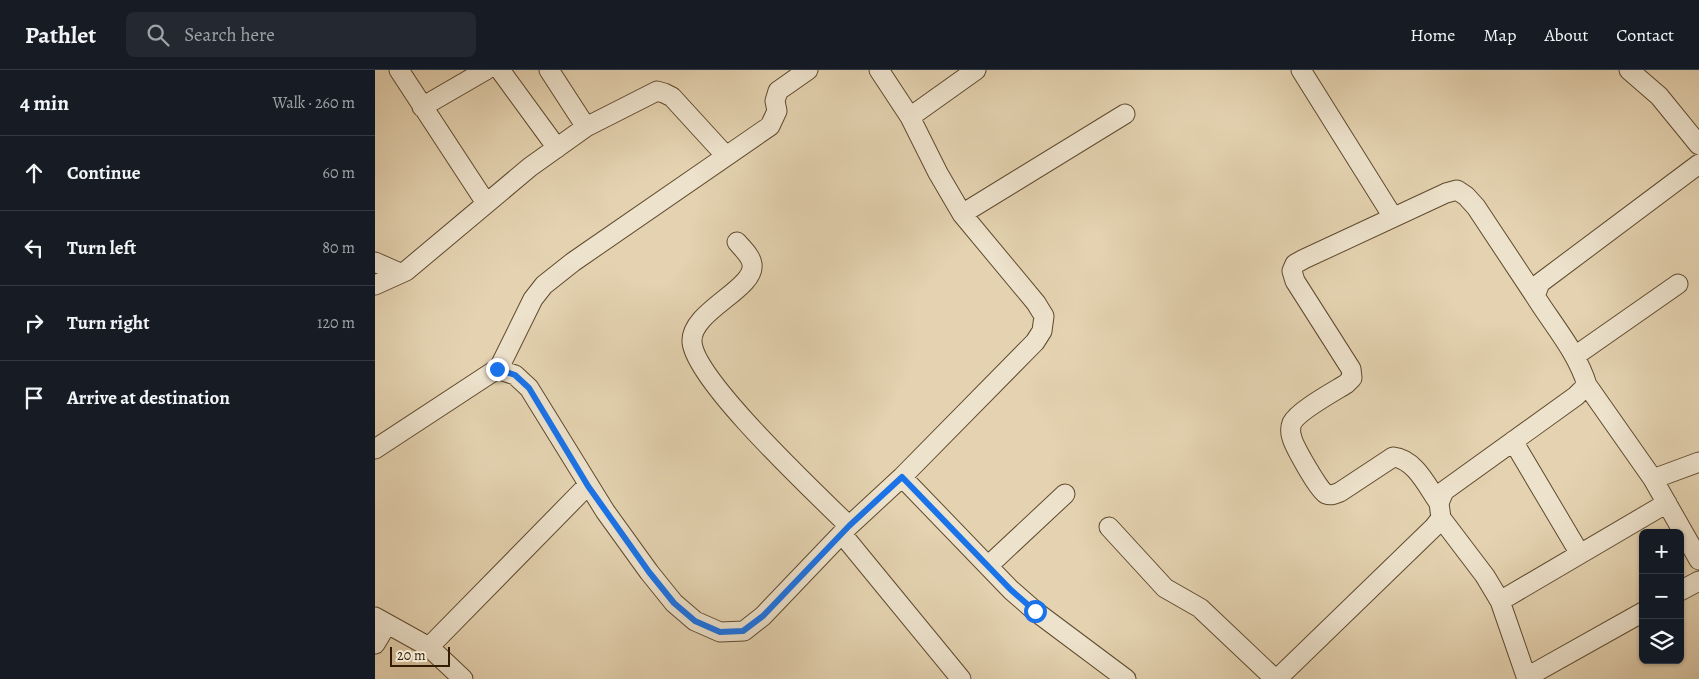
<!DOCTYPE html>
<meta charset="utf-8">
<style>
:root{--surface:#171b24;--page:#242831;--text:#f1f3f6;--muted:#9ea1a6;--line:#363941}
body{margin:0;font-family:Alegreya,serif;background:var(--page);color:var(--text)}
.controls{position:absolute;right:15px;bottom:15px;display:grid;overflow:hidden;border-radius:8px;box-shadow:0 1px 4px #0004}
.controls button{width:45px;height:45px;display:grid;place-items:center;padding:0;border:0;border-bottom:1px solid var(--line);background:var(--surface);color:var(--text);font:25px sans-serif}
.scale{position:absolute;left:15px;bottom:12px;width:60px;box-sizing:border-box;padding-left:5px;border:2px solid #331c02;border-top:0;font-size:14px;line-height:18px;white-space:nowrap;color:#331c02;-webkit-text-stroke:4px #ede2cc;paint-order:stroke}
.stop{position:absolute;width:15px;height:15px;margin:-11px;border:4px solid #1a73e8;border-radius:50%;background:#fff}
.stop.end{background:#1a73e8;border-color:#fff;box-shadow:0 1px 5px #0008}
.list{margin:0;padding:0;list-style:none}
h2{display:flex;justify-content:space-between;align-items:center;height:65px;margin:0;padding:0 20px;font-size:21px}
h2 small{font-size:16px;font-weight:400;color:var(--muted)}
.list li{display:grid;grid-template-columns:32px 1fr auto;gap:15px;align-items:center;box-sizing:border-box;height:75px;padding:0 20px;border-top:1px solid var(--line)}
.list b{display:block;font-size:19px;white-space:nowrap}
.list em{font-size:16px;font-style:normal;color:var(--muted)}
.icon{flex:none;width:28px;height:28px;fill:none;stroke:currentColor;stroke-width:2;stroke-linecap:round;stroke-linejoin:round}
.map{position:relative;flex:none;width:1324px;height:609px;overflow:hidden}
header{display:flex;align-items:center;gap:30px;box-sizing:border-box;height:70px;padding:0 25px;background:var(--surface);border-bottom:1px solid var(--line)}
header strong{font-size:24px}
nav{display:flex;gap:28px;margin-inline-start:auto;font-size:18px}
.search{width:350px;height:45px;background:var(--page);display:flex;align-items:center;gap:12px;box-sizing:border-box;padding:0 18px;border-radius:8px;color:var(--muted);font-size:19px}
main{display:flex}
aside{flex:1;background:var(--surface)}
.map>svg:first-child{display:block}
</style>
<header>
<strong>Pathlet</strong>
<div class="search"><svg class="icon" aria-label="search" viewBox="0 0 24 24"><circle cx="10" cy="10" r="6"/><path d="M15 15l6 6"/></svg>Search here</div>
<nav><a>Home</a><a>Map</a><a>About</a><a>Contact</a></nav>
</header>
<main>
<aside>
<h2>4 min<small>Walk · 260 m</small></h2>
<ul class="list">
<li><svg class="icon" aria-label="ahead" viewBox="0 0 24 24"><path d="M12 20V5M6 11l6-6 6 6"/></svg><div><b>Continue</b></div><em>60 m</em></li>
<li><svg class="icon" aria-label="left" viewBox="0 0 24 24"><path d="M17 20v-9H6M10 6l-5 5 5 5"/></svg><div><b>Turn left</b></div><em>80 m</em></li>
<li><svg class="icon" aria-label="right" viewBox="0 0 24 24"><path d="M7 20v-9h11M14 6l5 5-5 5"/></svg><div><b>Turn right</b></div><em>120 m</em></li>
<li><svg class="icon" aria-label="arrive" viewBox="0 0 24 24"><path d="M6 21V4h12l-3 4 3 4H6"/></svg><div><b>Arrive at destination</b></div></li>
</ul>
</aside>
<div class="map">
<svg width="1324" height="609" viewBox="0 0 1324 609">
<rect width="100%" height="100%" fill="#e4d2b0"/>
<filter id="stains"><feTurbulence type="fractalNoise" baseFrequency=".004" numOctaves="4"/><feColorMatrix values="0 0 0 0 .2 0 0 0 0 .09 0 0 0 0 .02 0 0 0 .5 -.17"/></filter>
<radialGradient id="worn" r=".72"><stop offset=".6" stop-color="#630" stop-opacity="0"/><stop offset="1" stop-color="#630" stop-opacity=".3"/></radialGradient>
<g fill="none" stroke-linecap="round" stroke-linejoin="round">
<defs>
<path id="minor" d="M24,0l87,133
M125,0l57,78
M174,0l37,57
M926,0l92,147
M1254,0l30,26 40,49
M47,37l64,-37
M535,47l66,-47
M587,144l163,-100
M362,172c5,6 14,14 15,22 4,25 -62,47 -60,78 3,39 125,152 157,184
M0,192l25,11
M0,215l31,-14 124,-104 56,-40 71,-36 7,2 8,4 54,59
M1200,286l103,-72
M123,300l35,-71 11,-14 29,-23 197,-136 7,-15 -2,-10 3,-10 30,-21
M1212,315l66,94 46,81
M1138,371l67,113
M0,379l122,-80 18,6 14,13 76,123 44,61 25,31 21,18 25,11 24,-1 19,-15 86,-90 53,-49 133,-135 7,-11 2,-15 -8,-13 -74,-89 -24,-41 -28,-56 -31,-47
M527,407l109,113 24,21 91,68
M1278,409l46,-17
M1064,433c-12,-17 -24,-44 -46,-46l-53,35c-5,2 -9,4 -14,2 -7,-3 -32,-48 -34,-56 -2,-6 -2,-10 0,-15 6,-12 41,-31 54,-39l6,-6 -1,-9 -56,-88 -3,-10 3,-7 9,-5 142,-66 11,-3 9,6 10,11 59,89
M1066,448l44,58 15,25 27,78
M734,457l56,61 35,20 75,71
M467,464l119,145
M613,496l77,-72
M1305,521l19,-10
M1125,531l167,-98
M0,547l54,30 34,32
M0,574l12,-20
M54,577l159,-162
M1152,607l116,-65
M902,609l157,-152 7,-9 -2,-15 5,-12 132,-95 11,-11c-10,-33 -34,-60 -52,-89l5,-13 159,-119"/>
</defs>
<!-- minor casing -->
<use href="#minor" stroke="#5f4a2e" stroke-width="21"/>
<!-- minor -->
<use href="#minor" stroke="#ede2cc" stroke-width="19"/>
</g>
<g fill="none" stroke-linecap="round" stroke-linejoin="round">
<!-- route -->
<path stroke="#1a73e8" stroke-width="6" d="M122,299l18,6 14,13 59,98 61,86 25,31 21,18 25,11 23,-1 20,-15 86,-90 53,-49 109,113 24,21"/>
</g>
<rect width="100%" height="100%" filter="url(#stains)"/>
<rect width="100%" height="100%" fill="url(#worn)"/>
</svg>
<div class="controls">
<button>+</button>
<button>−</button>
<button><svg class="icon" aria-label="layers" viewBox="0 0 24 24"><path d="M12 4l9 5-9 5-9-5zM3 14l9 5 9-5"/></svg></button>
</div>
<div class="scale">20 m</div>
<div class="stop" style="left:660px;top:541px"></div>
<div class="stop end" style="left:122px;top:299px"></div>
</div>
</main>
